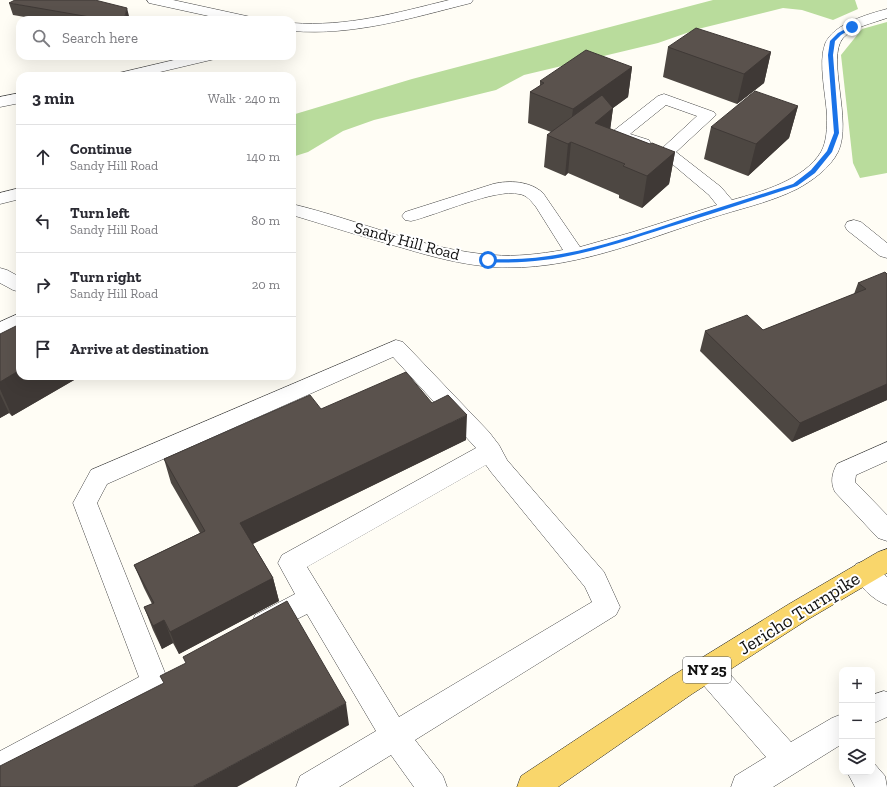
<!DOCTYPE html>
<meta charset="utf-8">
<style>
:root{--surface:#fff;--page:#f7f7f7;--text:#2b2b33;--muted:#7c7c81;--line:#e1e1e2}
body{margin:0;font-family:"Zilla Slab",serif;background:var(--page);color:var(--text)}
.controls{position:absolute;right:12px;bottom:12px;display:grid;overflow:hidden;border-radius:8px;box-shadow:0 4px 16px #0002}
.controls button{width:36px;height:36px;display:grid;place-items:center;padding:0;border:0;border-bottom:1px solid var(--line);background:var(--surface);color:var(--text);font:20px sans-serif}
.stop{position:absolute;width:12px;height:12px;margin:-9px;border:3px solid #1a73e8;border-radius:50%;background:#fff}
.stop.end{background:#1a73e8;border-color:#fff;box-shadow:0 1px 4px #0008}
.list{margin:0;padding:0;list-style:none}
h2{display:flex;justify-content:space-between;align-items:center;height:52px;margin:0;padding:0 16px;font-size:17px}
h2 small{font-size:13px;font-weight:400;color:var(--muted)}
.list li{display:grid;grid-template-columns:26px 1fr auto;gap:12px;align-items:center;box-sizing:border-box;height:64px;padding:0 16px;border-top:1px solid var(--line)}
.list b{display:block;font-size:15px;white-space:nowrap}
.list p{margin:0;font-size:13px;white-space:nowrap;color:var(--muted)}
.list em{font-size:13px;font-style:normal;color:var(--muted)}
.icon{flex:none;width:22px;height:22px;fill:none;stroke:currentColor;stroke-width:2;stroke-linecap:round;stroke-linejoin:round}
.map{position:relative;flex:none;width:887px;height:787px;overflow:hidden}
.search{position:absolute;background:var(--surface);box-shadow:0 4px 16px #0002;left:16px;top:16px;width:280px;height:44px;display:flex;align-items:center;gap:10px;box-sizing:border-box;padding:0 14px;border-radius:12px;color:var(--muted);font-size:15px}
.panel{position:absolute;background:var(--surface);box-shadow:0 4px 16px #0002;left:16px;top:72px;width:280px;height:308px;border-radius:12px}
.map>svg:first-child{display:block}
</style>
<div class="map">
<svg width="887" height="787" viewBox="0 0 887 787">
<rect width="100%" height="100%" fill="#fffdf5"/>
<!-- forest -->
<path fill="#b9dc9c" d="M713,0h142l3,9 -25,11 -31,-10 -19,-2 -85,21 -40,14 -134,32 -28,15 -122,30 -31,11 -35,21 -16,5v-42l120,-36z
M887,22v151l-27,5 -7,-15 -12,-108 21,-26z"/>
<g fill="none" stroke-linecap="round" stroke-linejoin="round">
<defs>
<path id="minor" d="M147,0h26l78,17 2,3h-26l-78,-17z
M449,0h24l-2,3c-60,15 -117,33 -179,28v-8c56,4 104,-10 157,-23z
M887,9v9c-14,5 -34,9 -44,20 -17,20 10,83 -5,114 -8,16 -26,29 -41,37 -28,14 -59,20 -89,30 -68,22 -140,53 -214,48 -31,-2 -61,-10 -91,-19 -37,-10 -74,-22 -111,-33v-11c67,16 132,46 201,51 23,2 47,-1 70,-5l-27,-43c-5,-6 -9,-12 -17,-13 -23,-6 -82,21 -108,27l-6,-1 -3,-4 3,-4 88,-28c16,-4 37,-3 50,9l37,54 53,-15 84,-27 -8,-10 -51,-43 39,-36 -31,-11 -36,29 19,6 2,4 -2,4 -6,1 -31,-11 -2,-3 2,-3 46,-36 6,-2 50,18 2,3 -40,37 45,35 11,13c29,-8 72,-20 89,-48 6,-11 6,-24 6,-36 -1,-21 -9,-53 -2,-72 8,-20 43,-30 62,-35z
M191,56h26l-2,3 -72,17h-27l3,-3z
M20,93v10l-20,4v-10z
M20,188v11l-20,5v-11z
M854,220l7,2 26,21v15l-7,-2 -33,-26 -2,-4 2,-4z
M0,268l7,2 13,7v15l-7,-2 -13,-7z
M20,313v16l-20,9v-16z
M396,340l7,2 86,90 10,13 8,15 97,112 16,35 -4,8 -201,125 28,36 4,11h-33l-23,-32 -52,32h-43l4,-11 76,-45 -69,-117 -42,21 -10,-4 -3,-8 3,-8 40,-21 -17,-31 4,-8 194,-107 -83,-91 -286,127 -10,19 72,180 -4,9 -154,85 -11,5v-31l139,-74 -66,-174 18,-33zM486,465l5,7 94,115 7,15 -193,115 -92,-150z
M887,442v19l-31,14 -1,7 32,33v26l-9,-3 -43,-46c-5,-10 -3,-19 2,-28z
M865,561l9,3 13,13v28c-14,-5 -28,-19 -35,-33l4,-8z
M708,657l10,4 73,81 41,-24 10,-4v30l-69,43h-42l4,-11 31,-19 -68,-78 -4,-9 4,-9z
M884,691l3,1v25l-15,7v-29z
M872,761l13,15 2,11h-32l-8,-15h25z"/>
<path id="major" d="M887,549v24l-80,47 -115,74 -134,93h-41l4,-11 151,-100 117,-72 89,-52z"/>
</defs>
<!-- minor casing -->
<use href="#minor" stroke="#444" stroke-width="1"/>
<!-- major casing -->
<use href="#major" stroke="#222" stroke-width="1"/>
<!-- minor -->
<use href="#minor" fill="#fff" fill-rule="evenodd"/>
<!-- major -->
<use href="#major" fill="#f9d66b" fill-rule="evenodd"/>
</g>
<!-- wall -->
<path fill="#4d4742" d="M9,3l121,17h-87l-30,-5z
M668,47l103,5 -7,31 -27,21 -74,-27z
M632,67l-4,30 -15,11 -3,21 40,15 25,8 -6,32 -27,24 -23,-10v-3l-51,-22 -3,3 -21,-9 3,-32 4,-3 -23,-9 2,-31 10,-6v-5z
M798,106l-9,32 -41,38 -44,-17 7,-32z
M20,203v12l-4,-10z
M887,274v126l-95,42 -92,-91 5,-20 58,-1 91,-36 4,-11z
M0,334l20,42h61l-69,40 -3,-3 -9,5z
M432,403l34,37 -213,104 20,34 6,23 -100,53 -6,-11 -11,6 -9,-19 -9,-23 8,-3 -8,-16 -10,-23 66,-32 -29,-50 -7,-24 157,-50z"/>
<!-- shaded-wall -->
<path fill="#3f3936" d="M127,8l3,12h-6z
M771,52l-7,31 -27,21 7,-30z
M632,67l-4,30 -59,43 4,-31z
M798,106l-9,32 -41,38 8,-32z
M613,108l-4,31 -14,-16z
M571,142l-3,31 -3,3 3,-32z
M675,152l-6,32 -27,24 5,-32z
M20,370v6h61l-69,40 -12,-27v-7z
M887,384v16l-95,42 8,-19z
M0,394l9,19 -9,5z
M467,415l-1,25 -220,107 -6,-24z
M273,578l6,23 -100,53 -9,-22z
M164,620l9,23 -11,6 -9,-23z
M346,703l3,22 -112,62h-45z"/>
<!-- building -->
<path fill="#5a524d" stroke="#3f3936" d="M15,0h80l32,8 -3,12h-17l-98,-17z
M696,28l75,24 -27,22 -76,-27z
M586,50l46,17 -59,42 -43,-17 14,-9 -4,-2z
M755,91l43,15 -42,38 -45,-17z
M602,95l11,13 -18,15 55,21 2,-1 23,9 -28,24 -24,-10 2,-2 -54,-22 -3,2 -21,-9z
M20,203v5l-4,-3z
M885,272l2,2v110l-87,39 -95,-92 42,-16 16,15 103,-41 -8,-6z
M20,324v46l-20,12v-48z
M406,372l26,31 16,-8 19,20 -227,108 33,55 -103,54 -6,-12 -11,6 -9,-19 10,-4 -20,-38 71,-34 -41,-72 146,-64 11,14z
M287,601l59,102 -154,84h-192v-21l164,-83 -4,-7 26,-13 -3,-6z"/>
<!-- route -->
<path fill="#1a73e8" d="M851,26l3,1 -13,8 -6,6 -2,14 6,78 -7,19 -17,21 -18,13c-43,14 -86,28 -128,41 -62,20 -115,39 -181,35l-3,-2 3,-1c66,3 116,-14 178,-34 42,-14 84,-27 127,-41l18,-14 16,-19 7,-18 -6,-78 2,-14 8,-8z"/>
<g text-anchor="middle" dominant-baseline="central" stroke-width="4" stroke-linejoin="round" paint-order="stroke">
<!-- shield labels -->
<rect fill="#fff" stroke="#585858" stroke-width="1" x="683" y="657" width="48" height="26" rx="3"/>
<g font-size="15" font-weight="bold" fill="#111">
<text x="707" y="670">NY 25</text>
</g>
<!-- street labels -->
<g font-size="16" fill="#111" stroke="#fff">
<text transform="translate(407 241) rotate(15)">Sandy Hill Road</text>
</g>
<!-- near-street labels -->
<g font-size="19" fill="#111" stroke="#fff">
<text transform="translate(799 613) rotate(-32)">Jericho Turnpike</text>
</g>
</g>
</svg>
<div class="controls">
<button>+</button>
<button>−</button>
<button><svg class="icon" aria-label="layers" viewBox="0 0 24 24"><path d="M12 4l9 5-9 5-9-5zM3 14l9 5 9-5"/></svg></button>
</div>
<div class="stop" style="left:488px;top:260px"></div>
<div class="stop end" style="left:852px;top:27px"></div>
<div class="search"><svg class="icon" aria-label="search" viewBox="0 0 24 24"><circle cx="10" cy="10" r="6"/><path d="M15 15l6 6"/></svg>Search here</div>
<section class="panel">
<h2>3 min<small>Walk · 240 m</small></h2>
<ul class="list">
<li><svg class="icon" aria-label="ahead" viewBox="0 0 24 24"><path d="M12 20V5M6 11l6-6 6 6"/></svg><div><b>Continue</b><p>Sandy Hill Road</p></div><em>140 m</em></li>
<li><svg class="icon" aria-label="left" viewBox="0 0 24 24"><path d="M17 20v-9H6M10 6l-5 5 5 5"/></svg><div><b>Turn left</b><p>Sandy Hill Road</p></div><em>80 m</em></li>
<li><svg class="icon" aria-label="right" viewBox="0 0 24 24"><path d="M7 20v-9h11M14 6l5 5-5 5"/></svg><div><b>Turn right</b><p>Sandy Hill Road</p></div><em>20 m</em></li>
<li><svg class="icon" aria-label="arrive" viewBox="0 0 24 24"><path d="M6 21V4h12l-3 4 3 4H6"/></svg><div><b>Arrive at destination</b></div></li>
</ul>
</section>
</div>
